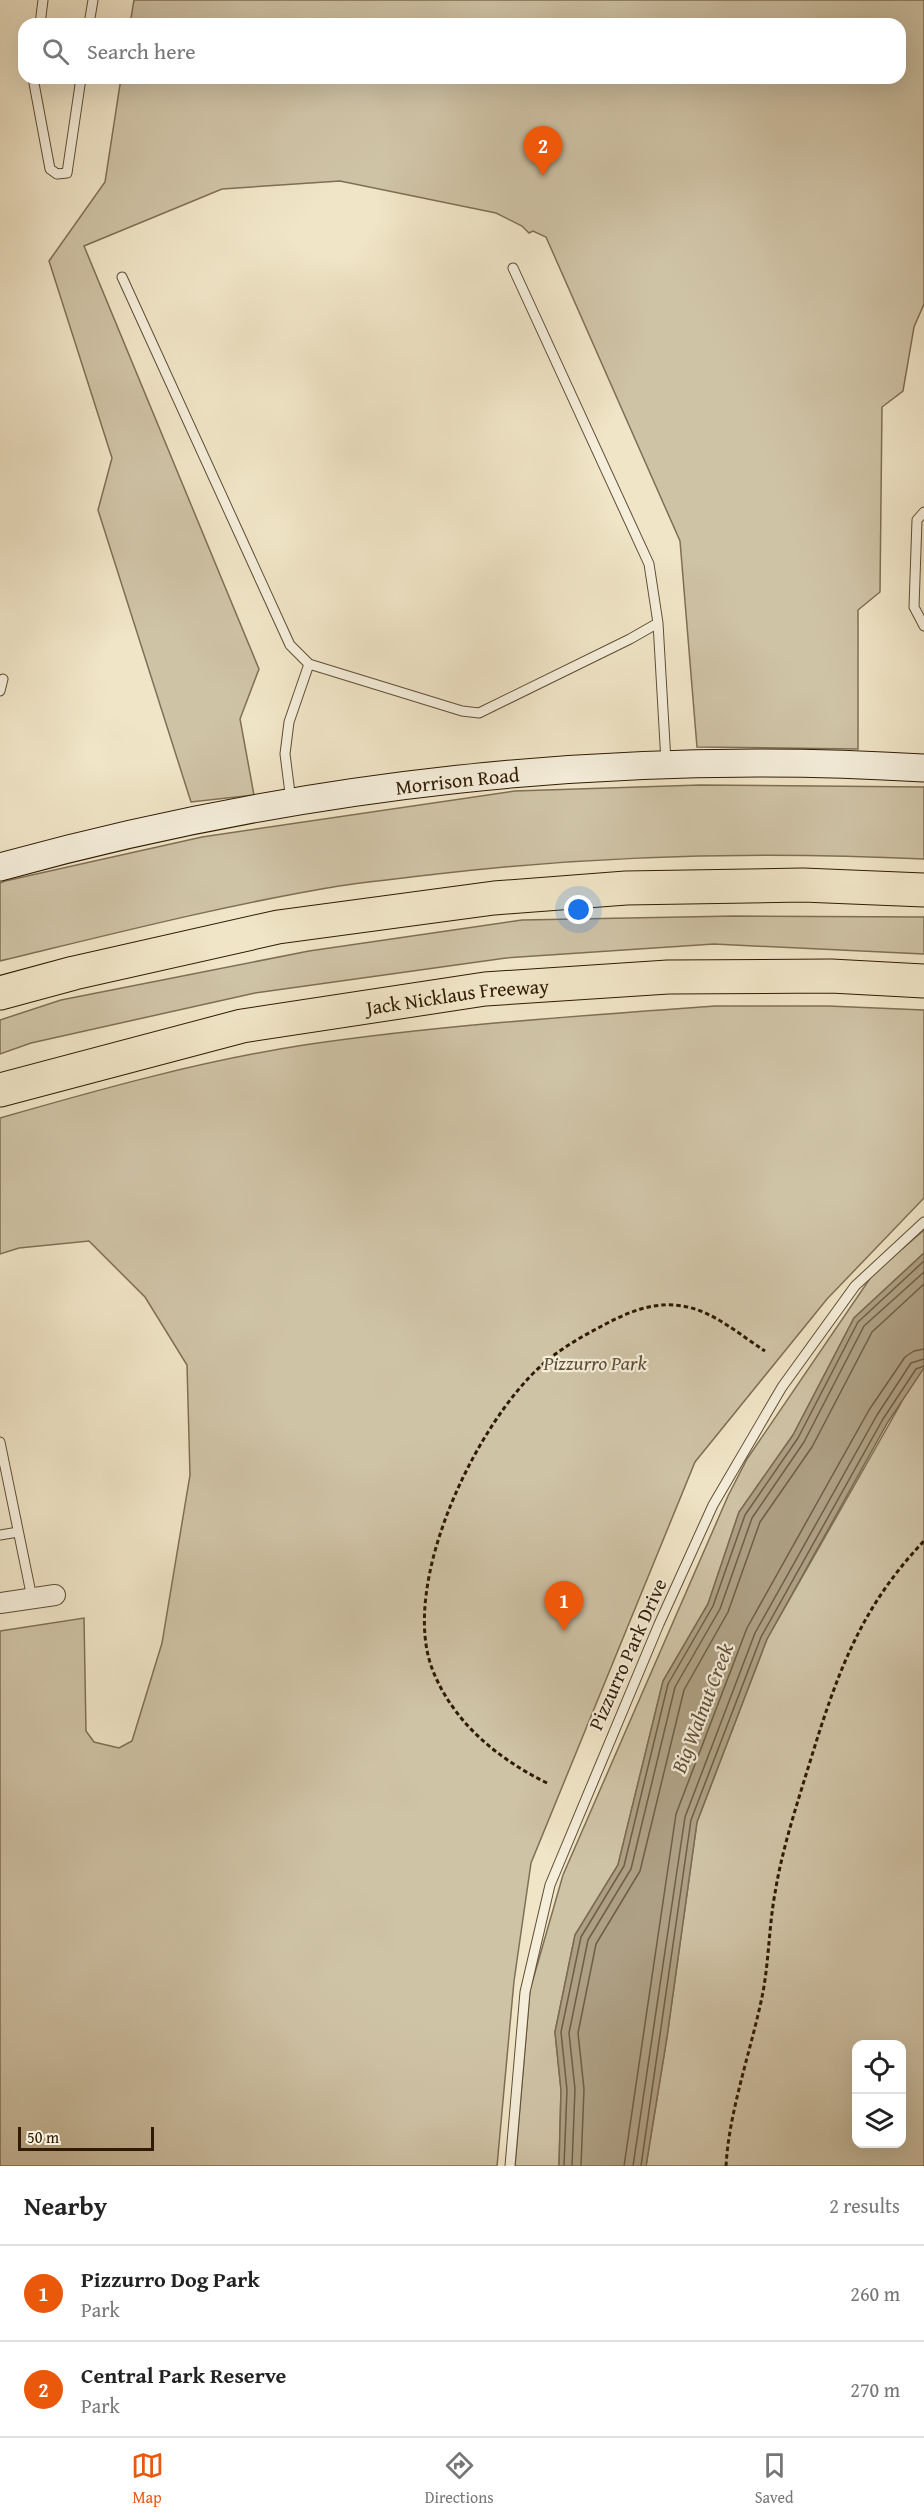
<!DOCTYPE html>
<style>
:root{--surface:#fff;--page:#f2f2f2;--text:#222;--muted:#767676;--line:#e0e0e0;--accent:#ea580c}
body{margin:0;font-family:"Gentium Book Plus",serif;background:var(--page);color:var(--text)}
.controls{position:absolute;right:18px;bottom:18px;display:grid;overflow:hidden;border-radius:12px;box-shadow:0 6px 24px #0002}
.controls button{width:54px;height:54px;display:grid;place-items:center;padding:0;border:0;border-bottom:2px solid var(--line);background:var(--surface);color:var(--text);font:30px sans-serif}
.scale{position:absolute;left:18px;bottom:15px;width:136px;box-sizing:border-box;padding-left:6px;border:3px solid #2f1b03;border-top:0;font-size:16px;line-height:21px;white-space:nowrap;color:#2f1b03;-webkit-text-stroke:4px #f5eedb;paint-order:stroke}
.you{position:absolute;left:579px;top:910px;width:21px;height:21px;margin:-15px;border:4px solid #fff;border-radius:50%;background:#1a73e8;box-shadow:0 0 0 9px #1a73e833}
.badge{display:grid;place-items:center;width:39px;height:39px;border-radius:50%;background:var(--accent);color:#fff;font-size:20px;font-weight:700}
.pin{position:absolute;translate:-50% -50px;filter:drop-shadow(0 2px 3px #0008)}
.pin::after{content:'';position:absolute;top:32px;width:21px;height:18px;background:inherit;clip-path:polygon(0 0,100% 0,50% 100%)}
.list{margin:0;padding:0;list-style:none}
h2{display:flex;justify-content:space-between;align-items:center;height:78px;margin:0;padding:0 24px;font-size:26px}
h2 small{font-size:20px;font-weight:400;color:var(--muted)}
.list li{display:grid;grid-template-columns:39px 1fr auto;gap:18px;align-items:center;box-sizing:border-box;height:96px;padding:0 24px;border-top:2px solid var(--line)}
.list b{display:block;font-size:22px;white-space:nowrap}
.list p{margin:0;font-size:20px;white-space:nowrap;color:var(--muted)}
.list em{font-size:20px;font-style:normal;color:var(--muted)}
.icon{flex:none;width:33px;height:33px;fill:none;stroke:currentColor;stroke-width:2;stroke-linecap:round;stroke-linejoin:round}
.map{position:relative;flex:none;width:924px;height:2166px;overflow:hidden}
.search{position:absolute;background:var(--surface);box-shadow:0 6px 24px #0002;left:18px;right:18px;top:18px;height:66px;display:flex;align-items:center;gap:15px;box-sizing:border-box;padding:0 21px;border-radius:18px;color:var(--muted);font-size:22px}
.sheet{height:270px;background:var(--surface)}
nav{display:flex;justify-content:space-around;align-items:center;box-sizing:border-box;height:84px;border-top:2px solid var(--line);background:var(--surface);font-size:16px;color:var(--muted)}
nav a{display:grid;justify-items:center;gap:3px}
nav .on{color:var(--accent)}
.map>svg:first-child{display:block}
</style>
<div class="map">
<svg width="924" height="2166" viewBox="0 0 924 2166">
<rect width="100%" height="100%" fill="#f0e5c7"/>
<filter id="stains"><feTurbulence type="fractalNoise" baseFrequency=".00333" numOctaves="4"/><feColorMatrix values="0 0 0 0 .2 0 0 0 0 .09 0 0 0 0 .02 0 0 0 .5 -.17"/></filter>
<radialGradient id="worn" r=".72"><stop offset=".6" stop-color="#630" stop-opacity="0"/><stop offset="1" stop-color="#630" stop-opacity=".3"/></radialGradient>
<!-- green -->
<path fill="#cfc3a6" stroke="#7f6f54" stroke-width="1.5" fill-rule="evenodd" d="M134,0h790v304l-10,23 -11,64 -21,16 -2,185 -22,18v139l-161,-2 -17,-206 -134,-304 -13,-6 -4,2 -7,-7 -26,-13 -156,-32 -118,8 -138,57 175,423 -19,50 14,76 -63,7 -93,-292 14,-52 -63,-197 56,-79 16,-104h779v-54h-770z
M700,785l224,2v72c-163,-8 -325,-4 -487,15 -33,4 -66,7 -98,12 -114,19 -227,48 -339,75v-78l5,-2 197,-44 313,-46z
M735,916l189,1v37l-210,-10 -208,14 -251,35 -224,50 -31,11v-34l61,-20 248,-49 213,-31z
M715,1006h113l96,4v188l-97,101 -132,163 -164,401 -17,118 -17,185h-497v-535l84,-13 2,113 8,11 25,6 13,-7 30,-98 28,-168 -3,-110 -42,-68 -56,-56 -70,7 -19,6v-136c101,-29 201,-57 304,-73 137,-20 274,-29 411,-39z
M924,1230v23l-70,65 -61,117 -54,77 -31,92 -45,77 -45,184 -43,70 -20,97 6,58 -2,76h-44l15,-176 33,-115 165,-379 19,-37 126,-185z
M924,1353v813h-278l21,-129 30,-215 70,-183 133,-234zM856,2044h46v100h-46z"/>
<!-- water -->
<path fill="#aea084" stroke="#7b6b50" stroke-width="1.5" d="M924,1253v115l-36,54 -121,217 -70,183 -30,215 -21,129h-87l2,-76 -6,-58 20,-97 43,-70 45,-184 45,-77 31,-92 54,-77 61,-117z"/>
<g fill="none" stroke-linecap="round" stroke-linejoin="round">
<!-- shore -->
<path stroke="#6e5e44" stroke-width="1.5" d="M564,2166l3,-76 -6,-58 20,-95 43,-71 44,-182 45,-78 32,-91 53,-77 60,-116 66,-61
M572,2166l3,-77 -6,-56 19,-93 43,-71 44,-182 45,-78 32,-91 52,-76 60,-116 60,-54
M581,2166l3,-77 -6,-56 18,-89 44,-73 44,-181 44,-78 32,-90 52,-75 60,-115 52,-48
M624,2166l52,-352 71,-186 122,-218 36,-53 9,-6 10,-2
M633,2166l52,-349 70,-184 122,-218 34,-52 13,-4
M641,2166l50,-346 70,-183 122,-218 33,-50 8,-3"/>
<defs>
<path id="lane" d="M40,24l3,-24
M89,24l4,-24
M33,78l17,91 7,5 10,-1 14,-95
M513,268l136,296 9,59
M122,277l168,368 19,19 -20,58 -4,32 6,47
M924,512l-7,8 -3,87 10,19
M309,664l153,47 17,2 151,-74 28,-16 8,139
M0,691l3,-12
M0,1442l32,156
M0,1535l18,-3
M510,2166l15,-174 25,-107 109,-261 54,-119 69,-118 73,-101 69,-64"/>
<path id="street" d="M0,1603l55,-8"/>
<g id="secondary">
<path id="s1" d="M0,867c299,-83 614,-118 924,-99"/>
</g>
<g id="highway">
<path d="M0,993l74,-20 204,-46 216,-29 132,-10 177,-3 121,5"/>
<path id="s2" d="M0,1090l242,-64 243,-37 183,-12 163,-1 93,5"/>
</g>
</defs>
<!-- lane casing -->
<use href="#lane" stroke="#5f4e34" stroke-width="11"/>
<!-- street casing -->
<use href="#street" stroke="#5f4e34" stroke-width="22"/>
<!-- secondary casing -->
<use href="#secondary" stroke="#2f1b03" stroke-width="29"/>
<!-- highway casing -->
<use href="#highway" stroke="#2f1b03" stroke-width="35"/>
<!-- path -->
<path stroke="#2f1b03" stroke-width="3" stroke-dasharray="4.5 3" stroke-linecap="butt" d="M547,1783c-49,-24 -93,-60 -114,-112 -35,-87 44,-249 110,-307 17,-15 38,-27 57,-37 26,-14 52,-26 82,-21 30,4 58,29 83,45
M726,2166c3,-56 26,-118 37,-174 6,-33 6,-66 12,-99 7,-43 21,-86 34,-128 27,-88 50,-156 115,-224"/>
<!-- lane -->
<use href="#lane" stroke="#f5eedb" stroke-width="9"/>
<!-- street -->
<use href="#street" stroke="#f5eedb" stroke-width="20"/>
<!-- secondary -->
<use href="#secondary" stroke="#f5eedb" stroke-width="27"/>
<!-- highway -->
<use href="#highway" stroke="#f0e5c7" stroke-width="33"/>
</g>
<g text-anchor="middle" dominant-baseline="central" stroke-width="4.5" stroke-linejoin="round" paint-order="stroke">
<!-- street labels -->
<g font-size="20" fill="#2f1b03" stroke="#f5eedb">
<text stroke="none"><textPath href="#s1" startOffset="466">Morrison Road</textPath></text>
<text stroke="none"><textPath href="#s2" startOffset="468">Jack Nicklaus Freeway</textPath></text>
<text transform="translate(627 1654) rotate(-66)">Pizzurro Park Drive</text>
</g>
<!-- park labels -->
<g font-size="20" font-style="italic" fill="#5f4d34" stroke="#f5eedb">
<text x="595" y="1362">Pizzurro Park</text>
</g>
<!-- water labels -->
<g font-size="21" font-style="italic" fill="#625037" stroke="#f5eedb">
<text transform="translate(702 1708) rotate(-69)">Big Walnut Creek</text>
</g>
</g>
<rect width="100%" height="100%" filter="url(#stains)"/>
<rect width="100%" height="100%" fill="url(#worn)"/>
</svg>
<div class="controls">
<button><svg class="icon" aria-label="locate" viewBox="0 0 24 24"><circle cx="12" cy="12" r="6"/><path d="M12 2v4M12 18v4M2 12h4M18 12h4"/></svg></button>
<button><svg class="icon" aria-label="layers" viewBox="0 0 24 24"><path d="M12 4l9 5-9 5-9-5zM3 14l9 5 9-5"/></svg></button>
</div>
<div class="scale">50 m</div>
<div class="you"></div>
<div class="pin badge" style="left:564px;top:1631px">1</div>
<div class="pin badge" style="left:543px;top:176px">2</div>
<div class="search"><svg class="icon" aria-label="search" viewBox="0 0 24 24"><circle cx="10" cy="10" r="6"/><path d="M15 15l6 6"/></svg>Search here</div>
</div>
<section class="sheet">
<h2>Nearby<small>2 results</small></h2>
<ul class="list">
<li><span class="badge">1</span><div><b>Pizzurro Dog Park</b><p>Park</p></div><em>260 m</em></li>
<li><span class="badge">2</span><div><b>Central Park Reserve</b><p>Park</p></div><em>270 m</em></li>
</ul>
</section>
<nav>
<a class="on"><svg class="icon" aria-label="map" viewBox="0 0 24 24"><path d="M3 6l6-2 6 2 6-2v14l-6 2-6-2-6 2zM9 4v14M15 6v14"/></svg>Map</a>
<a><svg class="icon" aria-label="directions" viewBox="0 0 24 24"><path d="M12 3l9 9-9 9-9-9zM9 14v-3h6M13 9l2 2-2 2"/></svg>Directions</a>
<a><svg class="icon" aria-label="saved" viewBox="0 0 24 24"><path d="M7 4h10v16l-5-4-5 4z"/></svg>Saved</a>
</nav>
